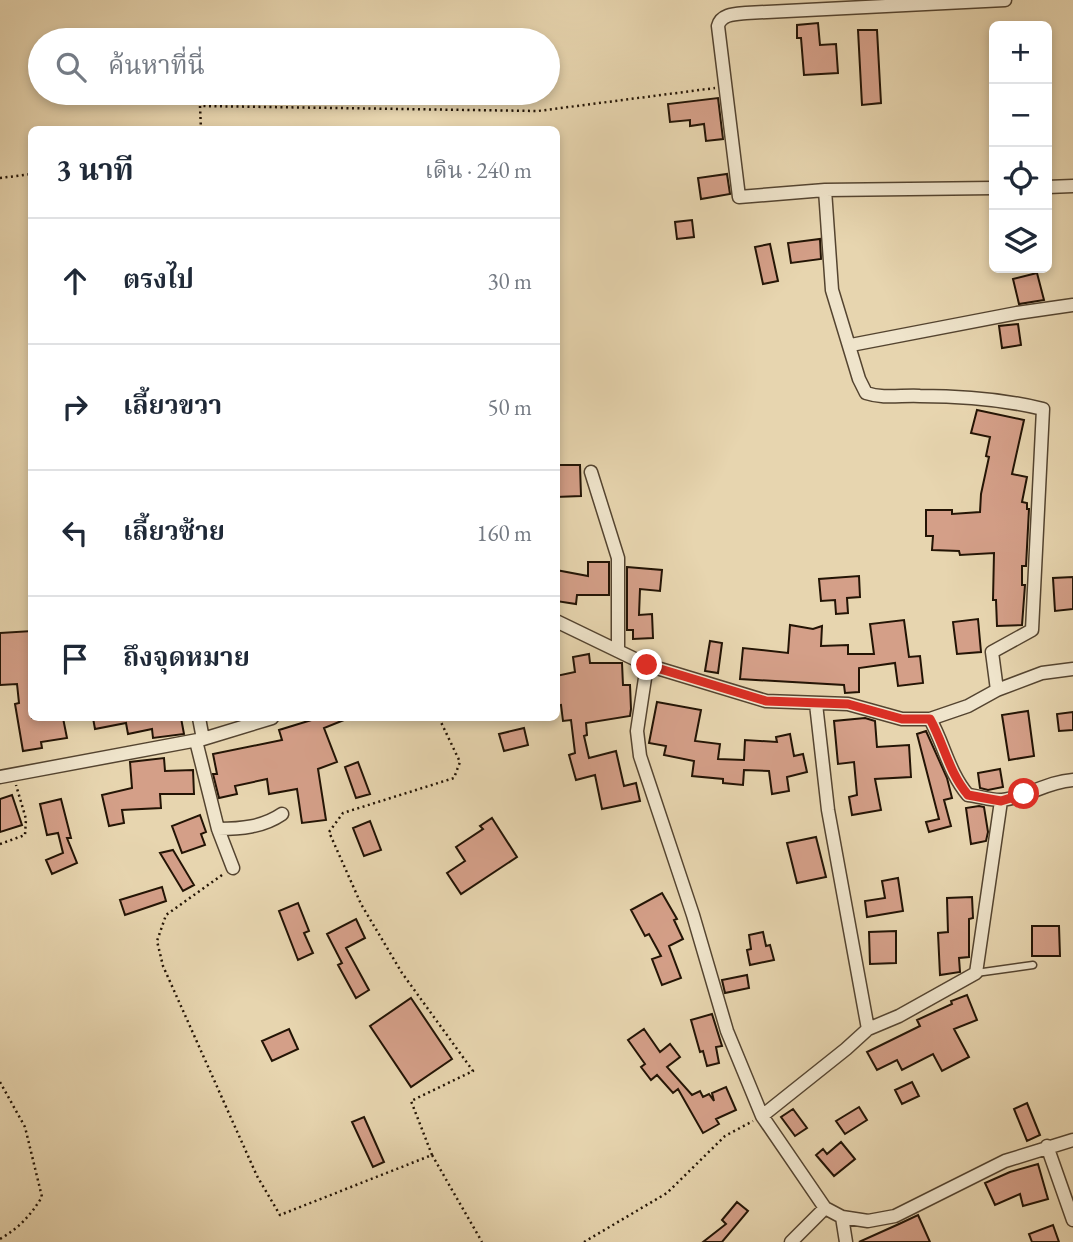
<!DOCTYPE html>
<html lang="th">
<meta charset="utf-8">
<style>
:root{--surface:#fff;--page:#f2f2f3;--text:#1f2937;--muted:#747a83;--line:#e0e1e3}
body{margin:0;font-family:"EB Garamond","Noto Serif Thai",serif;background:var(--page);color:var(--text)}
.controls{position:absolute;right:21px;top:21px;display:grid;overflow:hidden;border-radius:10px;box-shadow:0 4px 10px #0003}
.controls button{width:63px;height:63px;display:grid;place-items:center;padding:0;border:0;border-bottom:2px solid var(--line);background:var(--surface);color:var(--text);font:35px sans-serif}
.stop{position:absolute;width:21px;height:21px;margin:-16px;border:5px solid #d93025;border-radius:50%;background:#fff}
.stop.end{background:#d93025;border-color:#fff;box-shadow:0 2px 7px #0008}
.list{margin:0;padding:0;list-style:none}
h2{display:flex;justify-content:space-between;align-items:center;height:91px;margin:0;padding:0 28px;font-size:30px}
h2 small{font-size:23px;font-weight:400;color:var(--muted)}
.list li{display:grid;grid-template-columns:46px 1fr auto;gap:21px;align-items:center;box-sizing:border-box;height:126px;padding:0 28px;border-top:2px solid var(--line)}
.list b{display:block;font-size:26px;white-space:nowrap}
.list em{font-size:23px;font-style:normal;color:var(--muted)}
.icon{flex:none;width:38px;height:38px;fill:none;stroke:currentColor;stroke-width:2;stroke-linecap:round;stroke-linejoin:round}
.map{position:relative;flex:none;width:1073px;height:1242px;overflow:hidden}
.search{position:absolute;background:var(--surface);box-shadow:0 4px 10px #0003;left:28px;top:28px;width:532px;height:77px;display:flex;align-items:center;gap:18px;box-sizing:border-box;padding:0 24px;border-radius:38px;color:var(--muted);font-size:26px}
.panel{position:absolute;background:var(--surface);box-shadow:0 4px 10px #0003;left:28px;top:126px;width:532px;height:595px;border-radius:10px}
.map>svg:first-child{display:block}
</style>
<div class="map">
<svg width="1073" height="1242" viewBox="0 0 1073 1242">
<rect width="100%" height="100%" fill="#e7d5af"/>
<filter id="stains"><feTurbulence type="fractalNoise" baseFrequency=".00286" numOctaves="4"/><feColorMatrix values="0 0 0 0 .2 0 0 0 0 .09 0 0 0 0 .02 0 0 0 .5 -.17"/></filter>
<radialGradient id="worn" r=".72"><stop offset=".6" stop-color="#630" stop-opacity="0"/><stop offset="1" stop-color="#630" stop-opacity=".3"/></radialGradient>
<!-- building -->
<path fill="#d49f88" stroke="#231405" stroke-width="2" d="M818,23l2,22 16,-1 2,29 -34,2 -3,-37h-4v-13z
M858,30h19l4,73 -19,2z
M718,98l5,41 -17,2 -2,-17 -14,2v-6l-20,2 -2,-18z
M727,174l3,20 -29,5 -3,-21z
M692,220l2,17 -17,2 -2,-17z
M820,239l1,20 -30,4 -3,-20z
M770,244l8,37 -15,3 -8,-37z
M1037,273l7,27 -25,4 -6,-25z
M1018,324l3,21 -19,3 -3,-22z
M977,410l47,10 -12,54 15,3 -5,25 5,1v6h2l-3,57h-4v19h3l-3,40 -25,1 -1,-26h-3l1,-47 -34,2 -1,-4 -27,-1 1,-14h-7v-26h26v4l28,-2 1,-18 8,-37 -3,-1 4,-19 -19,-4z
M556,465h24l1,31 -25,1z
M588,562h21v33h-32l-1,9 -20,-3v-31l32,6z
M627,567l35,3 -2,21 -20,-2 -1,26 13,-1 1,24 -20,1v-9h-6z
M859,576l1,21 -13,1 1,15 -12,1 -1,-14 -14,1 -2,-22z
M1073,577v32l-18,2 -2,-33z
M978,619l3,33 -24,2 -4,-32z
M904,620l5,37 11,-1 3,27 -25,3 -3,-23 -36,5v24l-14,1 -1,-8 -104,-6 3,-31 45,5 2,-28 23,4 9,-3 -1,20 27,-1v9h26l-4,-30z
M32,631v87h31l4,20 -26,4 1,6 -19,3 -8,-47 4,-1 -2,-19 -17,1v-52z
M710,641l12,2 -4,30 -13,-2z
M589,654l1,9h32l1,22h7l1,24 -1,7 -44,7 1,12 -3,1 5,22 27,-7 8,35 12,-3 4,18 -38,8 -7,-34 -19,5 -7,-25 6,-2 -4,-33 -8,1 -2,-16 -5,1v-30l19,-4 -2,-15z
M657,702l44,8 -6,31 25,3 -2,15 26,1 1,-20 32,2 -1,-5 14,-3 4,22 9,-2 4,18 -20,5 2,14 -17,3 -3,-23 -25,-1 -1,15 -20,-2v-4l-31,-3 2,-15 -30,-6 2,-9 -17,-3z
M1028,711l6,45 -25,4 -7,-45z
M1073,712v18l-14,1 -2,-17z
M93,718h88l3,16 -31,4 -1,-9 -24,5 -2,-11 -31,6z
M318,718h31l-25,10 13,34 -19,7 8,51 -24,3 -5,-34 -28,5 -2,-15 -32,7 2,8 -18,4 -6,-24h4l-4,-20 69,-14 -3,-10z
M865,718l10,3 2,26 32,-2 2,32 -36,2 6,31 -29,5 -3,-18 8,-2 -3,-33 -16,2 -4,-43z
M524,728l4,17 -24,6 -5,-17z
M926,731l21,47 5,20 -8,2 7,26 -22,6 -3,-10 13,-3 -22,-85z
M164,758l1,13 28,-1 1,24h-34l1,14 -39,2 2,13 -15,3 -7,-31 30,-7 -2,-26z
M358,762l12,32 -14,4 -11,-31z
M1000,769l3,18 -15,3 -8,-2 -2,-15z
M12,795l10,30 -22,7v-33z
M61,799l10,39h-4l10,25 -25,11 -6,-14 17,-7 -5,-20 -11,2 -7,-31z
M979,806l5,1 4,25 -2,9 -15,3 -5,-36z
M200,815l6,17 -5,2 4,11 -23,8 -10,-27z
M492,818l25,39 -56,37 -14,-21 18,-12 -9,-14 27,-18 -3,-3z
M370,821l11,29 -17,6 -11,-28z
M816,837l10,40 -29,6 -10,-40z
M173,850l21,35 -11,6 -23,-38z
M898,878l5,33 -36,6 -2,-16 20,-3 -3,-17z
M162,887l4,14 -41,14 -5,-15z
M662,893l15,26 -3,1 9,19 -14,7 12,32 -19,7 -10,-26 9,-3 -12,-22 -4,2 -14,-26z
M972,897l1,21 -4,1v38l-10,1 1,14 -20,3 -2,-42 10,-1 -1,-34z
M298,903l11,28 -5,2 9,20 -15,7 -19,-49z
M356,919l9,19 -19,10 23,42 -13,8 -18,-33 4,-2 -15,-29z
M1032,926h27l1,30h-28z
M896,931v32l-26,1 -1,-32z
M763,932l3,14 4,-1 4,15 -24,5 -3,-15 4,-1 -2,-14z
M747,975l2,13 -24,5 -3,-13z
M967,995l10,25 -23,9 15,28 -27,14 -9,-17 -31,16 -5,-10 -20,10 -10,-18 53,-26 -3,-6 35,-16 -1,-3z
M411,998l41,61 -41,28 -41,-61z
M712,1014l10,32 -6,1 3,16 -12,3 -4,-15 -3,1 -9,-32z
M289,1029l9,20 -26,12 -10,-20z
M644,1029l16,23 10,-8 10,13 -13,10 25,28 8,-4 3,6 6,-3 5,7 -2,-8 14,-6 10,23 -20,9 3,5 -16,9 -25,-44 -5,4 -16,-18 -6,5 -10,-13 4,-3 -17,-24z
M912,1082l7,14 -17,8 -7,-14z
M1027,1103l13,32 -13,6 -13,-32z
M859,1107l8,13 -22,14 -9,-13z
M793,1109l14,19 -12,8 -14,-19z
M364,1117l20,45 -11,5 -21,-45z
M841,1142l14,17 -21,17 -18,-21 7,-6 4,5z
M1038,1164l10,35 -25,7 -3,-12 -25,11 -10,-22 25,-11z
M737,1202l11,9 -26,31h-19l23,-18 -4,-4z
M918,1215l12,27h-71l40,-18z
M1053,1225l6,17h-27l-3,-8z"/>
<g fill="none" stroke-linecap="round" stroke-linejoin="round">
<defs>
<path id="service" d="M976,973l57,-8"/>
<path id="minor" d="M1047,187l26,-1
M994,188l-169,2 -86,7 -21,-171c3,-12 17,-12 28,-13l259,-13
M825,190l7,100 27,89 7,14c18,6 35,2 54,3 42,0 82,3 123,13l-11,221 -40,22 5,38
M851,345l166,-32 56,-8
M591,472l27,86v93
M556,621l91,44 119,36 82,3 54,15h28l38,-13 29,-16 45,-17 31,-4
M647,665l-10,66 3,25 53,159 34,116 35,85 63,92 17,9 26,4 27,-5 110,-55 68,-21
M199,718l4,21
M930,719c14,25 19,54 38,76 11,1 24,6 34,5 25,-3 44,-18 71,-20
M196,741l22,88 15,39
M0,777l203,-38 69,-21
M218,829c23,0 45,-2 64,-15
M868,1029l31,-13 77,-43 25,-172
M762,1116l84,-67 22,-20 -40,-219 -12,-106
M1047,1146l26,74
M842,1217l4,25
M791,1242l34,-34"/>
</defs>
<!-- service casing -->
<use href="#service" stroke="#544430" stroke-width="9"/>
<!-- minor casing -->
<use href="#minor" stroke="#544430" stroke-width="15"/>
<!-- path -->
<path stroke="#231405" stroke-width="2.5" stroke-dasharray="2 3.5" stroke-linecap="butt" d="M201,130l-1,-24 338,5 177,-23
M0,178l32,-4
M0,844l25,-9 1,-16 -10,-34
M222,875l-56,40 -9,26 6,25 94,210 23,39 152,-60 50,87
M0,1082l25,45 17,70c-12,19 -23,31 -42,42
M432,1155l-21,-54 62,-30 -71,-98 -41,-69 -32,-72 14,-19 111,-35 6,-16 -21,-44
M584,1242l83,-49 58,-57 28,-15"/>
<!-- service -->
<use href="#service" stroke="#efe4cb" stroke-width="6"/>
<!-- minor -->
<use href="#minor" stroke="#efe4cb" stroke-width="12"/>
</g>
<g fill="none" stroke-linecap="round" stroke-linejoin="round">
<!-- route -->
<path stroke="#d93025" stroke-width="9" d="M647,665l119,36 82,3 54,15h28c14,25 19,54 38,76l33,6 23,-7"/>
</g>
<rect width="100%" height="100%" filter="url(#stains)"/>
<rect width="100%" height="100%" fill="url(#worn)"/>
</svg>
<div class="controls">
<button>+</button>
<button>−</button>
<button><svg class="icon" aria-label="locate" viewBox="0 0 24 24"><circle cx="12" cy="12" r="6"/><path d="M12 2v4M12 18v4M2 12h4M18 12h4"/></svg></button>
<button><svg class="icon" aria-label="layers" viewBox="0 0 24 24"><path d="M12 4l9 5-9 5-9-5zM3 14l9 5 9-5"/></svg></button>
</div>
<div class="stop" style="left:1024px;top:794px"></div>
<div class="stop end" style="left:647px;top:665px"></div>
<div class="search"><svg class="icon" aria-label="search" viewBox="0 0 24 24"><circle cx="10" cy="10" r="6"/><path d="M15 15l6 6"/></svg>ค้นหาที่นี่</div>
<section class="panel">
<h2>3 นาที<small>เดิน · 240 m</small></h2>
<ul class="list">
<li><svg class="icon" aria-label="ahead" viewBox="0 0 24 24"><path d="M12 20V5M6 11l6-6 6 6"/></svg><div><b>ตรงไป</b></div><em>30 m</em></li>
<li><svg class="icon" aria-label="right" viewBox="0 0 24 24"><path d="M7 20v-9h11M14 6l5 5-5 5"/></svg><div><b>เลี้ยวขวา</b></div><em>50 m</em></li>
<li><svg class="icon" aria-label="left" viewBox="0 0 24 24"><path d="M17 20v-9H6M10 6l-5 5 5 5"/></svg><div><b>เลี้ยวซ้าย</b></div><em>160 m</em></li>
<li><svg class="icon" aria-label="arrive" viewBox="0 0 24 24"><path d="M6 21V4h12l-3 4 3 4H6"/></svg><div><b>ถึงจุดหมาย</b></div></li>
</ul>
</section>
</div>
